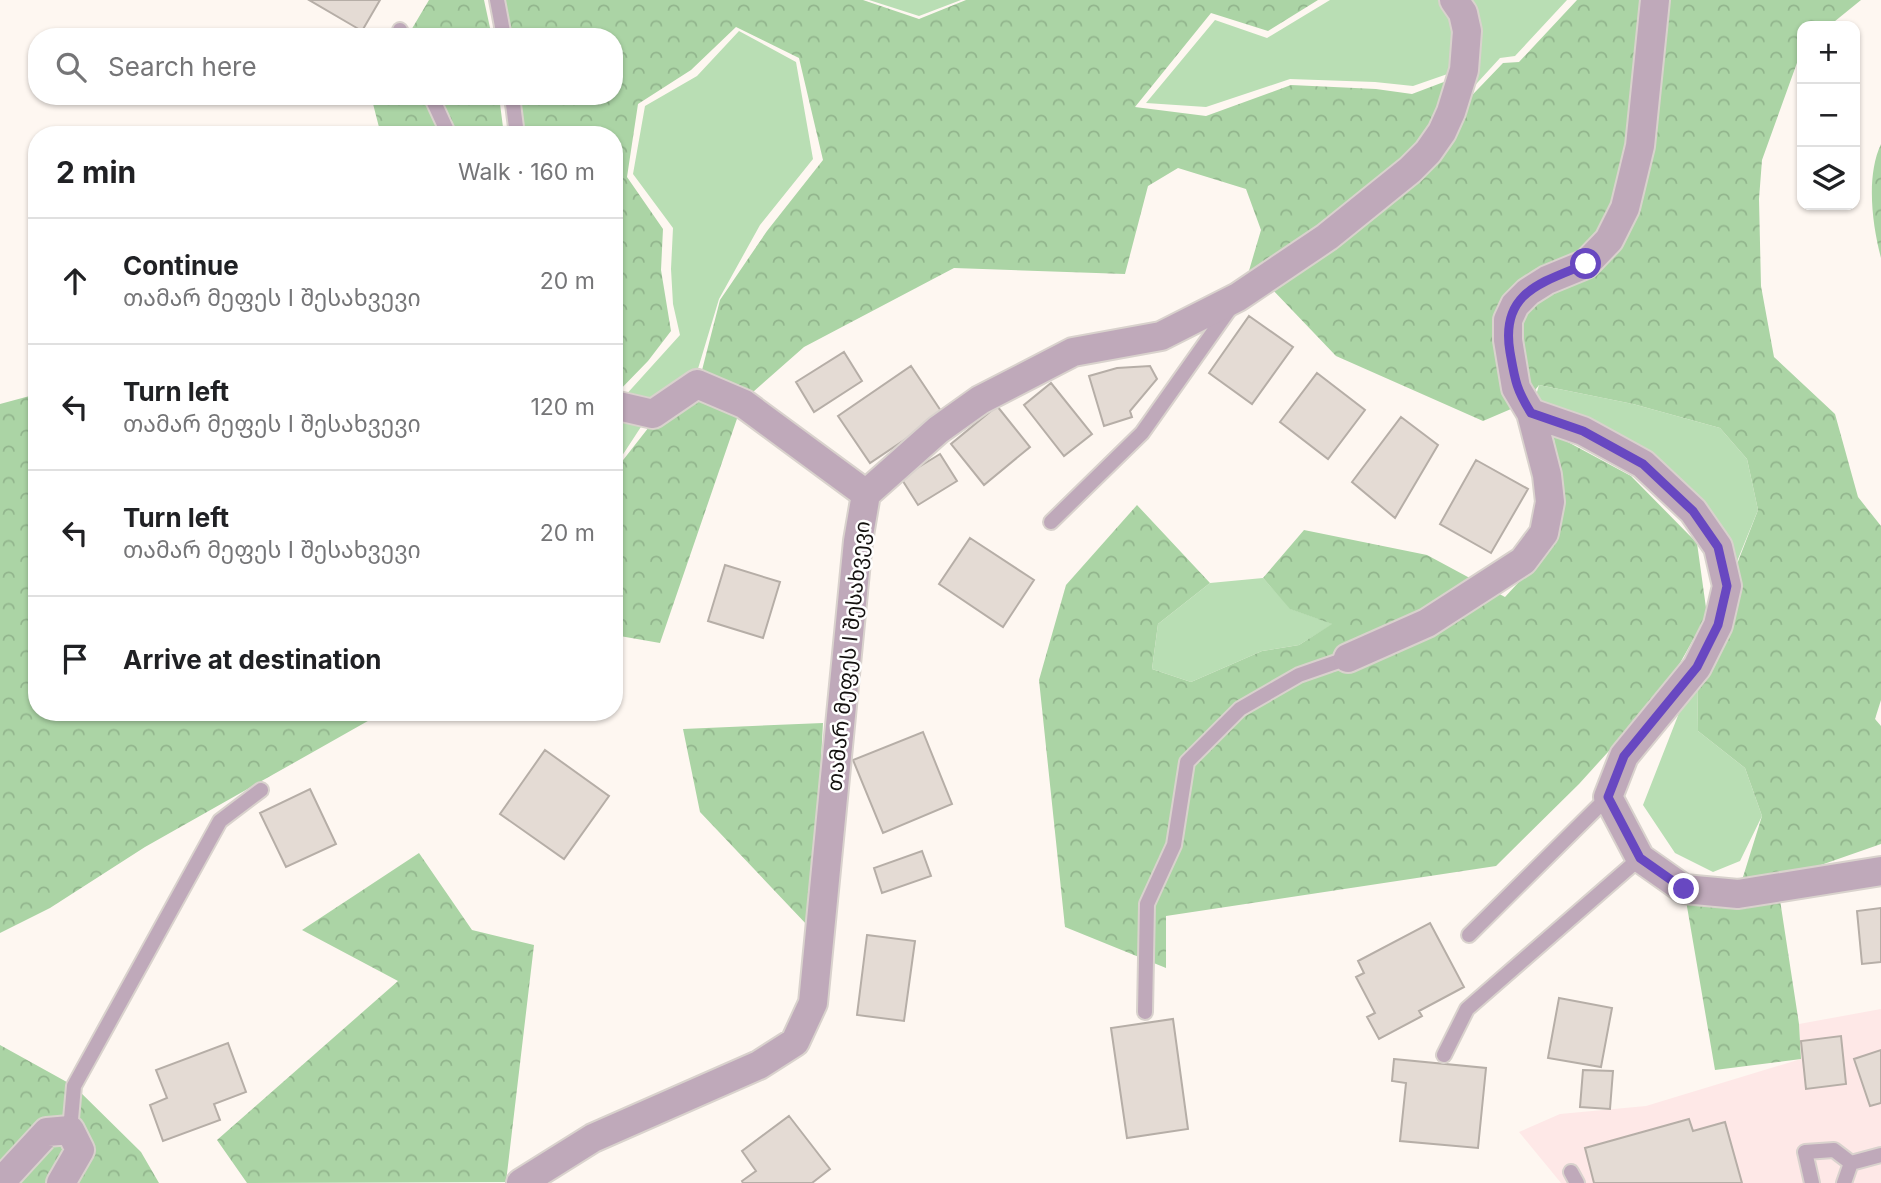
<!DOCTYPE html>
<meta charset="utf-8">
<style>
:root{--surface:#fff;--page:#f6f6f6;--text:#202124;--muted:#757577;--line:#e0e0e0}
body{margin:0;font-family:Inter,"Noto Sans Georgian",sans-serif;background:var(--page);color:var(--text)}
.controls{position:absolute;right:21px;top:21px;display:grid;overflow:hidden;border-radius:14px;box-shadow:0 2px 5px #0004}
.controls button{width:63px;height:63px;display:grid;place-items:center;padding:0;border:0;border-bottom:2px solid var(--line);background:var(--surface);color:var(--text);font:35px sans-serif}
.stop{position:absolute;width:21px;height:21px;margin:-16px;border:5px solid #6848c1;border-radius:50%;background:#fff}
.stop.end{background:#6848c1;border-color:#fff;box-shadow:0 2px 7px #0008}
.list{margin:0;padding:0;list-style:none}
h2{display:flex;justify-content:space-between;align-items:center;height:91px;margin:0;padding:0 28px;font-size:30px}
h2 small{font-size:23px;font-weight:400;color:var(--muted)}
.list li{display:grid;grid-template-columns:46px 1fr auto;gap:21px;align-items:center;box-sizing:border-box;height:126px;padding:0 28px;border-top:2px solid var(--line)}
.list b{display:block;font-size:26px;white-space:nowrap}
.list p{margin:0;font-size:23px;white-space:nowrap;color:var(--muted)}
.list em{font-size:23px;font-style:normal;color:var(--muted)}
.icon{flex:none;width:38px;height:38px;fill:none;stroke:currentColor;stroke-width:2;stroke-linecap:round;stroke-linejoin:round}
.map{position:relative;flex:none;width:1881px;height:1183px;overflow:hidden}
.search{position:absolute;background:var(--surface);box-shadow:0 2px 5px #0004;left:28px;top:28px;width:595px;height:77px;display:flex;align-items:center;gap:18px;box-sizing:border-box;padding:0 24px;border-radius:28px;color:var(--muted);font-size:26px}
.panel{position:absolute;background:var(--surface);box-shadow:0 2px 5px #0004;left:28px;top:126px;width:595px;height:595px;border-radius:28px}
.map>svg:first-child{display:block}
</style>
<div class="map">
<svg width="1881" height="1183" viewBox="0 0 1881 1183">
<defs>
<pattern id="forest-crowns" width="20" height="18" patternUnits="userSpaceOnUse" patternTransform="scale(1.75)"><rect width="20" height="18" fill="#abd4a5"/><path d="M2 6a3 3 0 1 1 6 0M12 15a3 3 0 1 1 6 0" fill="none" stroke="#92b58d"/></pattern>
</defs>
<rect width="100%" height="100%" fill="#fef7f1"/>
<!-- commercial -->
<path fill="#fee8e7" d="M1881,1009v174h-320l-42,-51 41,-18 86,-8 155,-47 -2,-35z"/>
<!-- grass -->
<path fill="#b9deb4" d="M869,0h92l-42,16z
M1330,0h119l10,70 -46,16 -38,-4 -85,-3 -84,28 -60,-4 69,-83 52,18z
M1461,0h106l-52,56 -15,2 -44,48z
M739,31l57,31 17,97 -53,66 -41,74 -25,83 -42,28 -34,52h-4v-54l66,-73 -7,-31 -2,-35 2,-41 -40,-54 12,-68 52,-30z
M1539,385l94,19 87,24 27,31 11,51 -31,76 -9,-39 -75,-83 -112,-51z
M1263,578l28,31 42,15 -34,21 -37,6 -71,31 -39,-13 6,-45 52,-41z
M1697,667l1,64 47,37 17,48 -22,45 -27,11 -38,-19 -32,-48z"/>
<!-- forest -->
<path fill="url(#forest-crowns)" d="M429,0h55l8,37h-85z
M501,0h362l56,19 47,-19h352l-50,31 -57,-18 -76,94 71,9 85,-31 85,4 36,5 45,-17 -12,33 -39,55 -163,126 18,-61 -15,-41 -68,-21 -30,18 -23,88 -171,-6 -150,79 -60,53 -44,-22 20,-78 47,-69 56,-71 -24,-102 -63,-31 -45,43 -53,34 -11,73 36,52 -2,41 10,61 -23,30 -34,35v-261h-91l-5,-39h96v-59h-105z
M1577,0h284l-32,26h-27v23l-40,111 -3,39 2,87 13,71 61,57 23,83 23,29v174l-6,19 6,7v118l-137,48 34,-5 21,137 2,35 -86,11 -31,-181 54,4 24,-77 -17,-48 -47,-37 -1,-64 61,-157 -11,-51 -27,-31 -87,-24 -94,-19 -14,18 -42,18 -147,-65 -68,-71 186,-171 49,-51 16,-1z
M371,96h128l5,39h-123z
M1881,144v114c-9,-34 -15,-82 0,-114z
M698,387l43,20 -81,236 -46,-8v-171h6l36,-46z
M37,394v318l345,1 -237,134 -95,61 -50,25v-529z
M1553,434l78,42 66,67 10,72 -41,73 -87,96 -83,82 -330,50v52l-101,-41 -26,-247 27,-95 71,-80 73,78 -52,41 -6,45 39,13 71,-31 37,-6 33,-21 -42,-15 -27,-31 41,-48 123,25 78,42 45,-49 15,-51z
M823,723l-9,171 -6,32 -108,-114 -17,-83z
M419,853l53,77 62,15 -28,237 -259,1 -30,-43 181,-159 -96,-51z
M0,1045l74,41 67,66 18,31h-159z"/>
<!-- building -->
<path fill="#e4dbd4" stroke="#b6aea7" stroke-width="2" d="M309,0h71l-18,31z
M1249,316l44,31 -41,57 -43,-31z
M844,352l18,29 -48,31 -18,-30z
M911,366l32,48 -73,49 -32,-47z
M1150,366l7,13 -27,32 2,6 -28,9 -15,-50 28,-8z
M1317,373l48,37 -37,49 -48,-37z
M1051,383l41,51 -28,22 -40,-51z
M997,406l33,41 -46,38 -33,-41z
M1401,417l37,28 -43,73 -43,-36z
M940,454l17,27 -39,24 -17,-27z
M1476,460l52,29 -37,64 -51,-29z
M970,538l64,42 -31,47 -64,-43z
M725,565l55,17 -17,56 -55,-17z
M923,732l29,72 -69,29 -30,-73z
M545,750l64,46 -45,63 -64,-45z
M310,789l26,55 -50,23 -26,-54z
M922,851l9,25 -49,17 -8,-25z
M1881,908v54l-19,2 -5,-53z
M1430,923l34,64 -45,24 3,5 -43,23 -12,-22 8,-4 -19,-36 8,-4 -6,-12z
M867,935l48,6 -11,80 -47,-6z
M1559,998l53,10 -11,59 -53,-9z
M1173,1019l15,110 -61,9 -16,-110z
M1841,1036l5,48 -40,5 -5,-48z
M228,1043l18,49 -32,12 6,16 -57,21 -13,-36 17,-7 -11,-28z
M1881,1050v53l-11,3 -16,-47z
M1394,1059l92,9 -8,80 -78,-7 6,-58 -14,-2z
M1583,1070l30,1 -3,38 -30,-2z
M789,1116l41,53 -18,14h-69l-1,-2 14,-10 -14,-20z
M1689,1119l4,12 32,-9 17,61h-148l-9,-35z"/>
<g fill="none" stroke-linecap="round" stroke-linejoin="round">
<defs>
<path id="lane" d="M497,0l7,37
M400,30l3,7
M431,96l18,39
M512,96l5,39
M1051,522l91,-89 89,-126
M1469,935l139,-138
M1145,1012l2,-108 27,-59 13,-83 53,-53 59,-34 49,-17
M1444,1055l23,-46 173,-151
M70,1130l4,-44 146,-265 41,-31
M1571,1172l6,11
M1812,1183l-7,-31 29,-2 17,13 30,-8
M1844,1183l7,-20"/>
<path id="street" d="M1655,0l-15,146 -15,62 -16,32 -23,24 -39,16 -19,12 -13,13 -7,15v20l8,48 15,25 52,18 60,33 50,47 25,36 9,39 -9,39 -21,42 -73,89 -16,41 32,61 44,31 54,5 143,-23
M614,405l39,9 44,-30 47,20 122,90
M1348,658l79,-35 96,-62 21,-28 6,-31 -3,-27 -16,-62
M0,1183l47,-51 23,-2 10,20 -19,33
M521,1183l72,-45 166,-73 36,-23 18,-39 45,-462 8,-47 72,-64 42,-30 93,-48 88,-16 77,-39 89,-60 83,-67 18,-18 14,-20 9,-20 13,-42 3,-39 -4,-18 -9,-13"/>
</defs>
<!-- lane casing -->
<use href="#lane" stroke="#d9d2cd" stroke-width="18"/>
<!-- street casing -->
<use href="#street" stroke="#d9d2cd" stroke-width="32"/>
<!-- lane -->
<use href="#lane" stroke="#bfa9ba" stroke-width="14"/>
<!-- street -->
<use href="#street" stroke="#bfa9ba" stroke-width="28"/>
</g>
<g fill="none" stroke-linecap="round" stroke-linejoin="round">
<!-- route -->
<path stroke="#6848c1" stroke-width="9" d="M1586,264c-46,19 -86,29 -76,88 5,28 6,37 21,61l52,18 60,33 50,47 25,36 9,39 -9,39 -21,42 -73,89 -16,41 32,61 44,31"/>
</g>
<g text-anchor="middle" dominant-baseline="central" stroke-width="5" stroke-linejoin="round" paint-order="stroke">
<!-- street labels -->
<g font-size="21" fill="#14110f" stroke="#fff">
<text transform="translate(848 656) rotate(-84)">თამარ მეფეს I შესახვევი</text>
</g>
</g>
</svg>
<div class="controls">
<button>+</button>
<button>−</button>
<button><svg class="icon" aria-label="layers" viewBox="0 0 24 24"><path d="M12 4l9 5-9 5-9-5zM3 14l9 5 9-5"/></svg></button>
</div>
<div class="stop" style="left:1586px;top:264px"></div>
<div class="stop end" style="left:1684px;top:889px"></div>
<div class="search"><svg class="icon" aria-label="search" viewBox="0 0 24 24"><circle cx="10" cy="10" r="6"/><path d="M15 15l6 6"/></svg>Search here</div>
<section class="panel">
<h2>2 min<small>Walk · 160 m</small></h2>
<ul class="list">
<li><svg class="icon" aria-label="ahead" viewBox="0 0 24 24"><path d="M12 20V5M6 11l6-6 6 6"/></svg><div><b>Continue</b><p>თამარ მეფეს I შესახვევი</p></div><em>20 m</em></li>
<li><svg class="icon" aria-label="left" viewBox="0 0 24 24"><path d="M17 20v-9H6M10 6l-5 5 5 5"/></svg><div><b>Turn left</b><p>თამარ მეფეს I შესახვევი</p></div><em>120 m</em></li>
<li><svg class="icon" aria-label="left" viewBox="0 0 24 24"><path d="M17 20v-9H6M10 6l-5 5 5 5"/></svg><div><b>Turn left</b><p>თამარ მეფეს I შესახვევი</p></div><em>20 m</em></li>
<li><svg class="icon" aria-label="arrive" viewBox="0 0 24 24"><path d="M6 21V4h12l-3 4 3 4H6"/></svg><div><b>Arrive at destination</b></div></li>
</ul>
</section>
</div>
